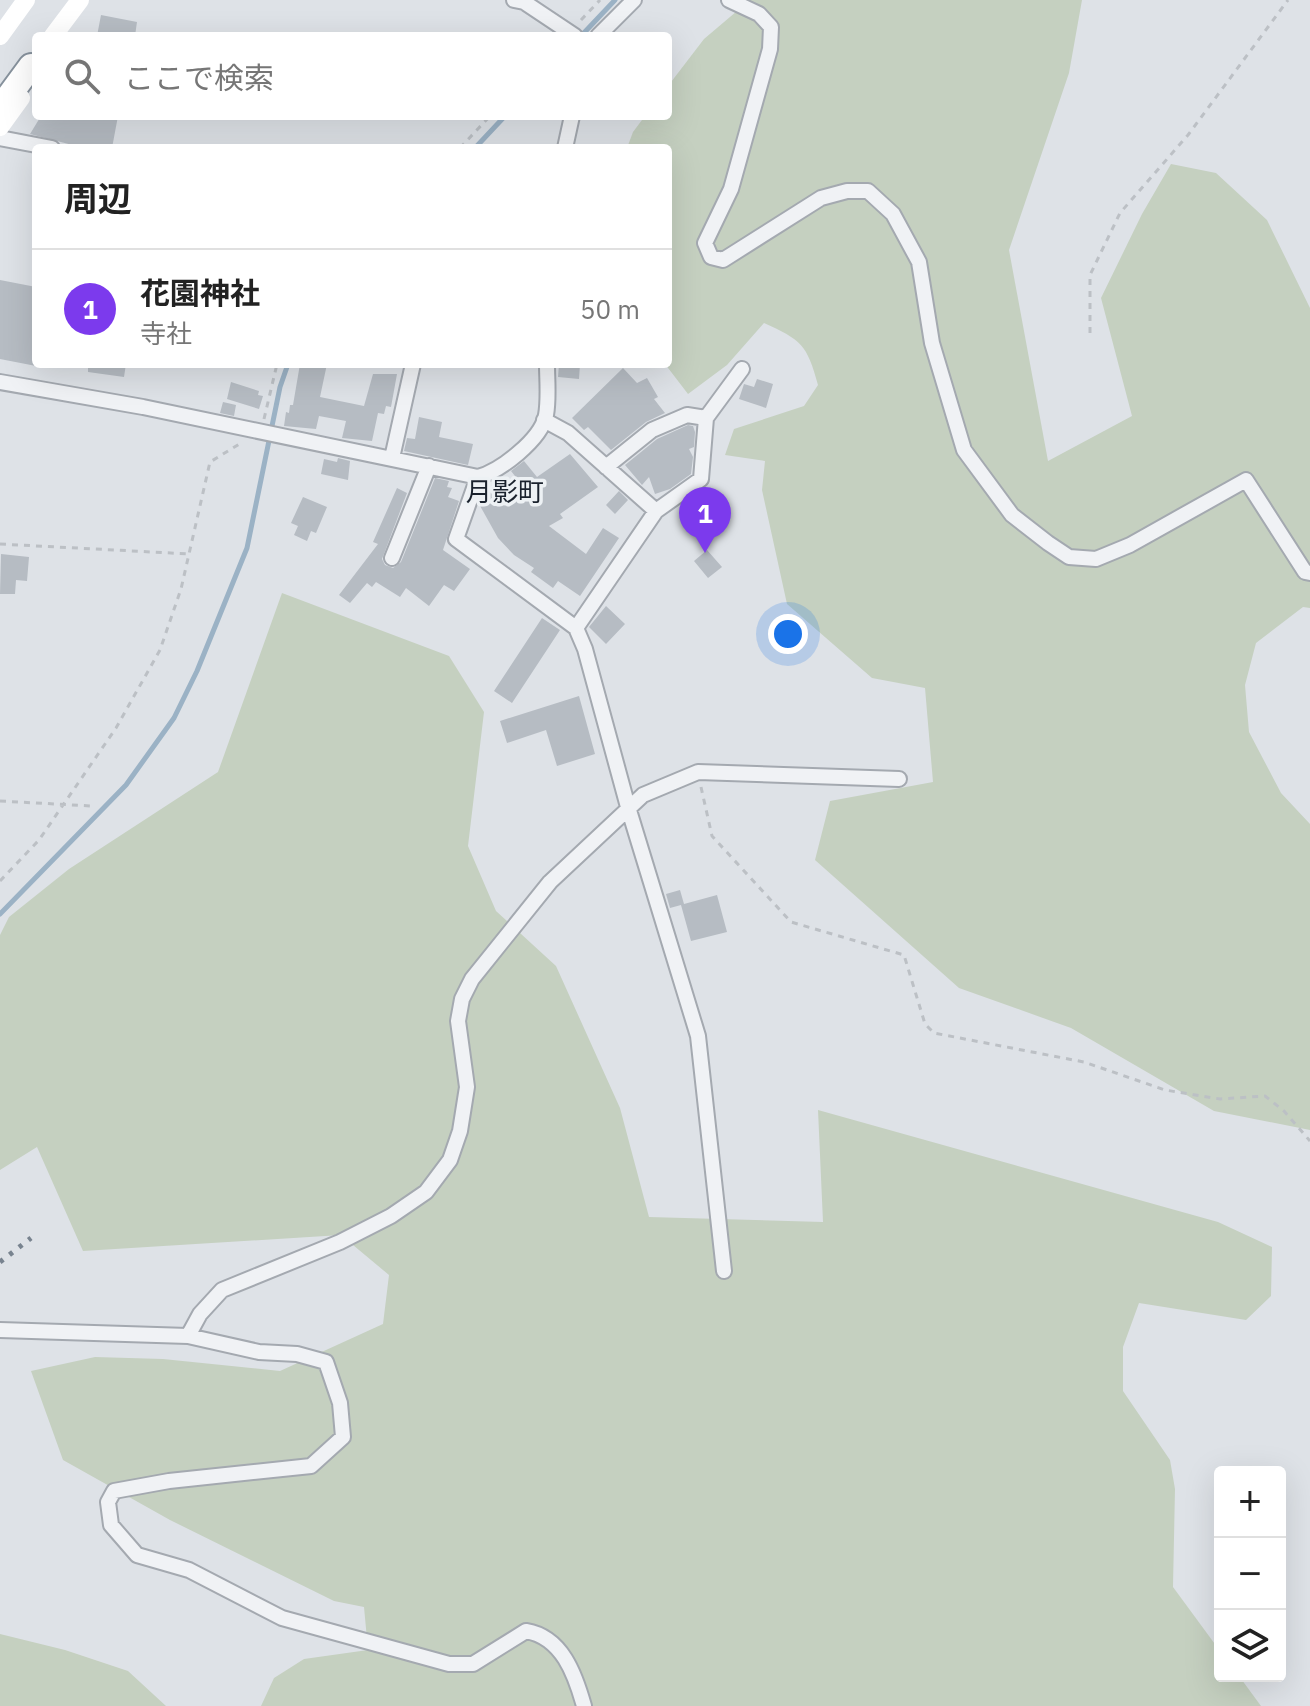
<!DOCTYPE html>
<html lang="ja">
<meta charset="utf-8">
<style>
:root{--surface:#fff;--page:#f6f6f6;--text:#222;--muted:#767676;--line:#e0e0e0;--accent:#7c3aed}
body{margin:0;font-family:"IBM Plex Sans","Noto Sans JP",sans-serif;background:var(--page);color:var(--text)}
.controls{position:absolute;right:24px;bottom:24px;display:grid;overflow:hidden;border-radius:8px;box-shadow:0 8px 32px #0002}
.controls button{width:72px;height:72px;display:grid;place-items:center;padding:0;border:0;border-bottom:2px solid var(--line);background:var(--surface);color:var(--text);font:40px sans-serif}
.you{position:absolute;left:788px;top:634px;width:28px;height:28px;margin:-20px;border:6px solid #fff;border-radius:50%;background:#1a73e8;box-shadow:0 0 0 12px #1a73e833}
.badge{display:grid;place-items:center;width:52px;height:52px;border-radius:50%;background:var(--accent);color:#fff;font-size:26px;font-weight:700}
.pin{position:absolute;translate:-50% -66px;filter:drop-shadow(0 2px 4px #0008)}
.pin::after{content:'';position:absolute;top:42px;width:28px;height:24px;background:inherit;clip-path:polygon(0 0,100% 0,50% 100%)}
.list{margin:0;padding:0;list-style:none}
h2{display:flex;justify-content:space-between;align-items:center;height:104px;margin:0;padding:0 32px;font-size:34px}
h2 small{font-size:26px;font-weight:400;color:var(--muted)}
.list li{display:grid;grid-template-columns:52px 1fr auto;gap:24px;align-items:center;box-sizing:border-box;height:120px;padding:0 32px;border-top:2px solid var(--line)}
.list b{display:block;font-size:30px;white-space:nowrap}
.list p{margin:0;font-size:26px;white-space:nowrap;color:var(--muted)}
.list em{font-size:26px;font-style:normal;color:var(--muted)}
.icon{flex:none;width:44px;height:44px;fill:none;stroke:currentColor;stroke-width:2;stroke-linecap:round;stroke-linejoin:round}
.map{position:relative;flex:none;width:1310px;height:1706px;overflow:hidden}
.search{position:absolute;background:var(--surface);box-shadow:0 8px 32px #0002;left:32px;top:32px;width:640px;height:88px;display:flex;align-items:center;gap:20px;box-sizing:border-box;padding:0 28px;border-radius:8px;color:var(--muted);font-size:30px}
.panel{position:absolute;background:var(--surface);box-shadow:0 8px 32px #0002;left:32px;top:144px;width:640px;height:224px;border-radius:8px}
.map>svg:first-child{display:block}
</style>
<div class="map">
<svg width="1310" height="1706" viewBox="0 0 1310 1706">
<rect width="100%" height="100%" fill="#dee2e7"/>
<!-- green -->
<path fill="#c5d0c0" d="M750,0h332l-13,73 -60,177 39,211 84,-45 -31,-118 41,-84 29,-50 45,9 51,47 43,88v300l-7,-1 -47,36 -11,42 4,47 32,61 29,31v306l-96,-19 -143,-83 -112,-40 -144,-128 15,-59 103,-19 -8,-94 -53,-10 -85,-74 -25,-114 3,-29 -40,-6 9,-26 70,-23 14,-21c-11,-41 -17,-45 -54,-62l-37,42 -39,29 -23,-30h3v-216h-41l6,-16 12,-16h23v-30l36,-47z
M282,593l167,63 35,56 -16,134 28,65 60,55 64,142 29,109 174,5 -5,-112 400,112 54,25 -1,49 -25,24 -107,-17 -16,44v44l47,69 5,29 -2,98 47,64v25h19l22,30h-1000l13,-28 30,-19 64,-9 -4,-43 -30,-6 -164,-81 -107,-60 -32,-89 64,-14 68,2 117,12 103,-47 6,-49 -48,-40 -258,16 -46,-104 -37,23v-235l9,-18 60,-48 149,-97z
M0,1634l65,16 63,21 38,35h-166z"/>
<g fill="none" stroke-linecap="round" stroke-linejoin="round">
<!-- stream -->
<path stroke="#9bb2c5" stroke-width="5" d="M581,36l34,-36
M475,148l30,-32
M0,914l126,-129 48,-67 23,-47 50,-123 33,-161 8,-23"/>
</g>
<!-- building -->
<path fill="#b6bcc3" d="M101,15l36,7 -2,14h-38z
M41,116h77l-6,32h-28l-54,-14z
M0,280l36,7v79l-36,-7z
M88,364h38l-2,13 -36,-5z
M300,364h27l-7,33 44,9 9,-32h24l-6,33 -5,-1 -2,8 -6,-1 -6,28 -30,-3 4,-17 -27,-5 -3,13 -32,-3 2,-14 3,1 1,-8h3z
M559,364h21l-1,15 -21,-2z
M623,368l14,15 10,-5 11,19 -4,2 11,14 -19,9 -35,28 -23,-23 -4,3 -12,-12z
M757,379l16,5 -7,24 -27,-9 5,-15 10,3z
M231,382l28,9 -1,4 5,1 -4,13 -32,-10z
M223,402l13,3 -2,11 -14,-3z
M419,417l23,5 -3,15 34,7 -5,21 -64,-14 3,-13 8,1z
M688,425l5,1 2,6 -1,15 -5,2 4,8 -2,17 -21,15 -15,5 -6,-17 -7,8 -17,-20 32,-26z
M570,454l28,33 -38,27 3,4 -14,8 37,28 17,-26 16,10 -39,58 -22,-15 -5,7 -22,-16 3,-4 -20,-13 -16,-17 -19,-34 2,-6 34,-22 -4,-5 13,-10 13,16z
M338,458l12,3 -2,19 -27,-6 3,-15 13,3z
M435,478l14,3 -2,6 5,1 -4,9 11,4 -16,49 27,19 -16,22 -10,-6 -15,21 -23,-18 -6,9 -24,-15 -4,5 -5,-4 -17,20 -11,-8 39,-51 -5,-2 24,-54 10,5 -25,66 3,6 8,3 8,-6z
M619,491l9,9 -13,14 -9,-9z
M303,497l24,10 -11,26 -5,-2 -4,10 -13,-6 4,-9 -7,-3z
M707,550l15,17 -14,11 -14,-17z
M1,554l28,3 -2,24 -11,-1 -1,14h-15z
M606,606l19,18 -19,20 -17,-17z
M542,618l18,12 -48,73 -18,-12z
M579,696l16,58 -38,12 -11,-36 -39,13 -7,-22z
M680,890l4,14 33,-9 10,37 -36,9 -10,-36 -11,3 -4,-14z"/>
<g fill="none" stroke-linecap="round" stroke-linejoin="round">
<defs>
<path id="street" d="M514,0l10,2 51,34
M729,0l30,14 12,13 -1,22 -39,140 -26,54 6,14 12,3 98,-62 26,-7h21l25,23 26,48 13,81 32,107 48,65 36,28 21,14 27,2 34,-14 116,-65 59,92 5,1
M598,36l36,-36
M0,138l52,10
M565,148l7,-32
M0,382l143,25 335,70c22,-6 63,-37 68,-62 3,-16 1,-35 1,-51
M544,420l24,13 88,78 45,-32 5,-61
M392,458l21,-94
M606,467l46,-37 35,-15 19,3 36,-49
M478,477l-22,62 120,89 9,21 43,158 70,229 26,235
M392,558l37,-92
M576,628l80,-117
M0,1330l188,6 71,16 38,2 29,8 14,41 3,34 -32,29 -142,15 -55,10 -6,11 3,23 26,30 52,15 93,48 167,46h24l53,-33c36,6 49,43 58,75
M188,1336l12,-22 22,-24 118,-48 51,-26 35,-24 24,-32 10,-29 7,-44 -9,-66 4,-22 10,-20 78,-97 93,-87 55,-23 201,7"/>
<path id="highway" d="M0,108l31,-42"/>
</defs>
<!-- street casing -->
<use href="#street" stroke="#a4a9b0" stroke-width="18"/>
<!-- highway casing -->
<use href="#highway" stroke="#86919c" stroke-width="28"/>
<!-- path -->
<path stroke="#bcc0c5" stroke-width="3" stroke-dasharray="6 6" stroke-linecap="butt" d="M581,20l19,-20
M460,148l30,-32
M1090,333v-58l30,-62 68,-78 100,-135
M264,419l13,-55
M0,544l190,10
M701,787l11,49 79,86 113,33 21,69 9,9 150,29 81,28 55,9 45,-3 19,15 26,30
M0,801l92,5
M0,881l39,-41 77,-112 44,-78 21,-61 29,-127 31,-19"/>
<!-- street -->
<use href="#street" stroke="#f0f2f5" stroke-width="14"/>
<!-- secondary -->
<path stroke="#fff" stroke-width="18" d="M0,36l26,-36
M53,36l27,-36
M0,127l21,-29"/>
<!-- highway -->
<use href="#highway" stroke="#fff" stroke-width="24"/>
<!-- rail -->
<path stroke="#78838f" stroke-width="5" stroke-dasharray="4 8" stroke-linecap="butt" d="M0,1262l31,-24"/>
</g>
<g text-anchor="middle" dominant-baseline="central" stroke-width="7" stroke-linejoin="round" paint-order="stroke">
<!-- quarter labels -->
<g font-size="26" fill="#1a222d" stroke="#edf1f4">
<text x="505" y="491">月影町</text>
</g>
</g>
</svg>
<div class="controls">
<button>+</button>
<button>−</button>
<button><svg class="icon" aria-label="layers" viewBox="0 0 24 24"><path d="M12 4l9 5-9 5-9-5zM3 14l9 5 9-5"/></svg></button>
</div>
<div class="you"></div>
<div class="pin badge" style="left:705px;top:553px">1</div>
<div class="search"><svg class="icon" aria-label="search" viewBox="0 0 24 24"><circle cx="10" cy="10" r="6"/><path d="M15 15l6 6"/></svg>ここで検索</div>
<section class="panel">
<h2>周辺<small></small></h2>
<ul class="list">
<li><span class="badge">1</span><div><b>花園神社</b><p>寺社</p></div><em>50 m</em></li>
</ul>
</section>
</div>
